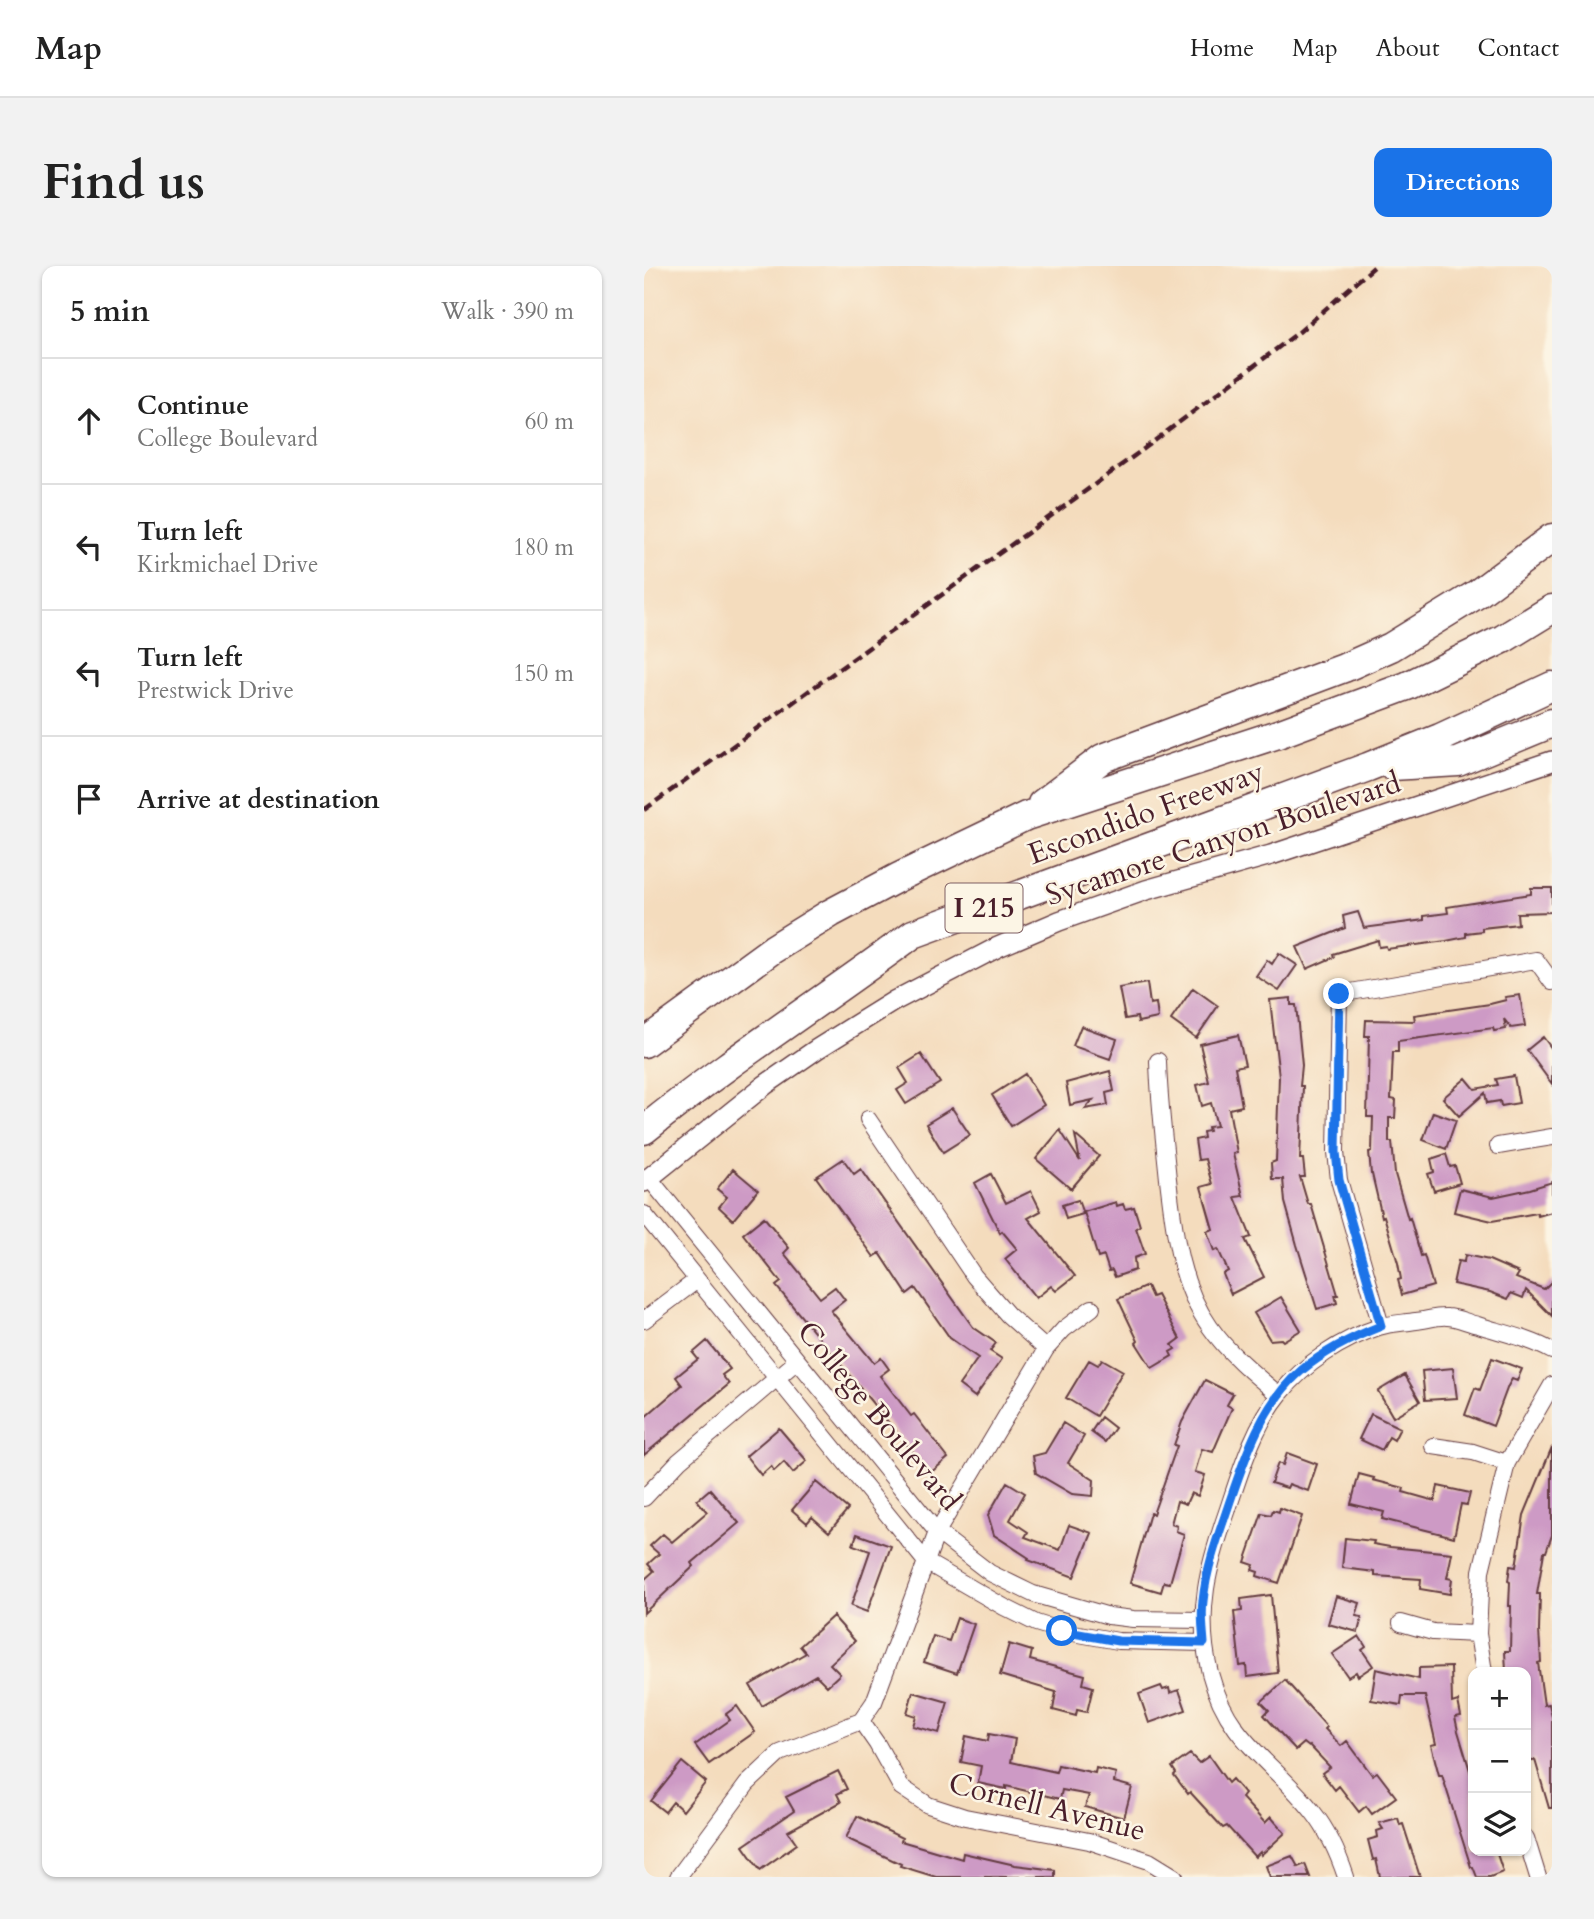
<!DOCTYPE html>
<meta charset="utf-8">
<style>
:root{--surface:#fff;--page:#f2f2f2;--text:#222;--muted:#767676;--line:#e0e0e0;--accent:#1a73e8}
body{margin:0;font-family:Cardo,serif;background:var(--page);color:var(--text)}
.controls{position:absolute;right:21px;bottom:21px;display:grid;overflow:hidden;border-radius:14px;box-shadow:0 2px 5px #0004}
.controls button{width:63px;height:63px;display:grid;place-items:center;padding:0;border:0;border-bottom:2px solid var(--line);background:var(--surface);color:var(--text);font:35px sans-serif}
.stop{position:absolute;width:21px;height:21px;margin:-16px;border:5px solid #1a73e8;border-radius:50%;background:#fff}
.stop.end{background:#1a73e8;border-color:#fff;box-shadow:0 2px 7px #0008}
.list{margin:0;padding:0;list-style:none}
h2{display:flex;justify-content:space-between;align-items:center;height:91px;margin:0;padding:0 28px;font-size:30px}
h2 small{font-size:23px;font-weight:400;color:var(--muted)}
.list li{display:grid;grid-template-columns:46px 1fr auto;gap:21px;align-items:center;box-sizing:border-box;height:126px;padding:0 28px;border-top:2px solid var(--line)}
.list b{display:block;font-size:26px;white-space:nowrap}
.list p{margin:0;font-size:23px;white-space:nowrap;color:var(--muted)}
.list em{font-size:23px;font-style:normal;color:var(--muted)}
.icon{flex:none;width:38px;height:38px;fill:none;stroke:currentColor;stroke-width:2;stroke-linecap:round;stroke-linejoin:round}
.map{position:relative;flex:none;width:908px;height:1611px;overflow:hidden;border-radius:14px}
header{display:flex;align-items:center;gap:42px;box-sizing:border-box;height:98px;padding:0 35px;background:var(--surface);border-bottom:2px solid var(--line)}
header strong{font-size:33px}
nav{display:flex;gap:38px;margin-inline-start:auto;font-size:24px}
.intro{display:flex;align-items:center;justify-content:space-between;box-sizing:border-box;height:168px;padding:0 42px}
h1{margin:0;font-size:49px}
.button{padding:18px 32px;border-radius:14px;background:var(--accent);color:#fff;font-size:24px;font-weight:700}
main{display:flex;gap:42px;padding:0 42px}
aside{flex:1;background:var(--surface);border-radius:14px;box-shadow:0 2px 5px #0004}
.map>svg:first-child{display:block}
</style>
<header>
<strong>Map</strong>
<nav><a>Home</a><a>Map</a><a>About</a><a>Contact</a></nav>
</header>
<div class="intro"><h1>Find us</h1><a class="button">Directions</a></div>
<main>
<aside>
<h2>5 min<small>Walk · 390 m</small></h2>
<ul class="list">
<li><svg class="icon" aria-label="ahead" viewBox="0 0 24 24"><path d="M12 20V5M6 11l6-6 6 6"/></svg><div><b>Continue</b><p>College Boulevard</p></div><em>60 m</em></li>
<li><svg class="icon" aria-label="left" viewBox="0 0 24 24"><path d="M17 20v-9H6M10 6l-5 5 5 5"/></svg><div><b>Turn left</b><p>Kirkmichael Drive</p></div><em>180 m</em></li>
<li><svg class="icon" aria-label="left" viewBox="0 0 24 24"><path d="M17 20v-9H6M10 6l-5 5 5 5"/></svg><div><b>Turn left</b><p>Prestwick Drive</p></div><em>150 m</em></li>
<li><svg class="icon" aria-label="arrive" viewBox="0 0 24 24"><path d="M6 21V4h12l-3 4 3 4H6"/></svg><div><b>Arrive at destination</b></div></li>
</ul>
</aside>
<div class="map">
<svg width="908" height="1611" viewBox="0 0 908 1611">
<rect width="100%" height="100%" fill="#fcf5e5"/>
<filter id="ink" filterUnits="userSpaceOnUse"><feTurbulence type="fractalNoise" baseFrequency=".0143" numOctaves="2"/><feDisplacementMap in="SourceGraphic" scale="14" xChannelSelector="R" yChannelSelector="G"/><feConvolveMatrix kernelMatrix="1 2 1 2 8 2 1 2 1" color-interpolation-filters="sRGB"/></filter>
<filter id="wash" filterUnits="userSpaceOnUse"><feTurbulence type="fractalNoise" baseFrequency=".00686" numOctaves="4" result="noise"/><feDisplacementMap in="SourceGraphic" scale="28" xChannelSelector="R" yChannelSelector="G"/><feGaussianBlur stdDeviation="1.57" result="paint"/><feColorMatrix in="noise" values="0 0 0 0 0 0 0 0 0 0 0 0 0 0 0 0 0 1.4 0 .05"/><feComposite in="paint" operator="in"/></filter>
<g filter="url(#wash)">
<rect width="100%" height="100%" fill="#f4dcbd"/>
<g id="blocks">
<!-- building -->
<path fill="#cd9ac5" d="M887,622h21v24l-35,1 1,11 -36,4v3l-16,2v4l-20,4 -59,8 -1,-3 -7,1 -1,-7 -45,14 1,3 -27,12 -10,-22 48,-19 -2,-12 15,-4 6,16 60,-8v-4l24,-3 -1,-6 84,-13z
M635,687l18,12 -18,26 -23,-15 11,-16 5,4z
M503,717l3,21 6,-1 2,15 -20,4 -1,-5 -12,2 -6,-31z
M549,722l25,18 -22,32 -25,-18z
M876,729l5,31 -14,2 -7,-9 2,10 -12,2 -1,-3 -95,13v11h-5l-2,47 5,1 -1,18h-6v24h3l3,32 13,45 2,-1 11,38 3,-1 9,31 -31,9 -4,-15 3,-1 -3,-16 -14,-47 -2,1 -10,-43h-1l-2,-22 3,-1 1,-34h-6l2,-81h-4l1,-16 49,1 -1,-6 76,-11 16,-4 -1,-3z
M647,732v7h5l6,60 -2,21h3l-3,73h3l2,18h-5l8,27h3l27,91h-3l2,8 -20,6 -20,-64 -12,-43 -2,-23h-11l-1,-16 5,-2 3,-84 -9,-77z
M437,760l36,13 -7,20 -37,-13z
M594,769l7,30 -10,2 7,39 -13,3 8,44 -4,1 10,42 -8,1 16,40 -6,2 19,38 -33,17 -8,-20 5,-3 -10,-22 -4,2 -7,-20 6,-2 -12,-42 11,-3 -7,-25 -7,1 -3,-20 9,-2 -1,-6 6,-1 -1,-4 9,-1 -6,-23 -9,3 -5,-21 12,-3 -9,-38z
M899,771l9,12v35l-25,-34z
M277,788l19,29 -34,21 -9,-14 11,-7 -9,-15z
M466,805l4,20 -8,2 2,12 -23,4 8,-9 -23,5 -4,-22z
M381,808l19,31 -33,21 -19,-31z
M870,810l5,27 -18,3 -1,-5 -13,2 -2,-10 -26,23 -16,-18 23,-20 9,11 23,-4 -2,-6z
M308,842l18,27 -27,17 -17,-28z
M789,846l23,8 -10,29 -23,-9z
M416,864l20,31 -5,-26 24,21 -28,33 -35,-30z
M802,888l4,13 5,-1 5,17 -26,8 -6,-17 6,-2 -3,-13z
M199,893l11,15 7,-5 112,158 23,16 -6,8 12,8 -27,38 -16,-12 19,-27 -28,-20 -35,-50 -8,6 -27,-41 -6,4 -58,-80z
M89,903l25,21 -25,30 -14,-13 8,-10 -10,-8z
M347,908l15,29 25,-12 10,20 -13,7 47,58 -19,15 -5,-5 -15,12 -31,-39 12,-10 -15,-18 -2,2 -25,-50z
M908,916v30l-14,4 -1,-3 -45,8 -38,-9 6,-23 33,8 37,-8z
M434,934l5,14 -17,5 -4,-14z
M472,936l1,4 6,-2 2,5 9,-2 6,19 -4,2 9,26 -11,4 1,12 -20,7 -3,-7 -3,1 -5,-15 -6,2 -14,-46z
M120,951l25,31 -5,5 36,45 15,-11 10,13 -14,11 43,52 7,-5 8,11 -9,7 31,40 3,-2 34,44 -18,15 -154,-187 5,-4 -38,-48z
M821,989l24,5 30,13 -3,5 28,11 8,-8v35l-26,-26 -3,8 -12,-5 -3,6 -18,-7 -37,-8 5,-23 6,1z
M503,1020l5,11 5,-2 23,44 -8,6 3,4 -5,3 2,4 -20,12 -16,-25 2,-2 -20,-42z
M637,1031l20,33 -18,11 -2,-2 -11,1 -16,-27z
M63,1075l23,28 -8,6 7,9 -85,71v-37l38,-33 -6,-8 22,-18 -5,-6z
M848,1092l30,11 -5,12 -5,-2 -4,7 -15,40 -28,-11 10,-27 5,2z
M458,1093l21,12 -27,45 -30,-18 23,-38 9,5z
M809,1102l4,30 -32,2 -3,-29z
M761,1109l15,26 -27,16 -15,-26z
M561,1114l28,14 -6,11 5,3 -19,44 -11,-3 -7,23 10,3 -7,21 -7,-3 -5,11 -9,-3 -6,23 6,2 -1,5 8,3 -14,49 -6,-1 -3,10 -31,-9 20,-70 3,1 24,-68 -3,-1 8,-23z
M727,1148l29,14 -6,12 -5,-3 -7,13 -23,-11z
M457,1151l14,11 -10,14 -14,-10z
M419,1157l21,13 -16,27 26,17 -1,16 -21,-2 -36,-21 -3,-17 12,-3z
M135,1162l28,33 -14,12 -9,-11 -10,9 -3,-5 -10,9 -15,-19z
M908,1181v88l-6,17h-2l-7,42h3l-1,37 2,31 -3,1 6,42 5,-1 3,13v91h-3l-14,-48 -6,2 -3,-9v-81h-20l-1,-21h5l1,-45h-2l1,-24 -2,-1 2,-15 6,1 8,-52z
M643,1187l30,11 -9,27 -19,-7 -2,4 -16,-5 7,-20 5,2z
M715,1208l15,4 -1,2 31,8 -1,4 32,9 3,-15 32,7 -3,12 -6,-1 -7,33 -72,-18 2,-7 -33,-8z
M172,1216l32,27 -19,23 -17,-15 -5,6 -15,-13z
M363,1216l18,11 -15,27 18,12 -3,5 35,13 9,-25 23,8 -18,44 -46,-17 1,-2 -35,-23 -6,-20z
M66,1223l29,34 -47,40 2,3 -50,47v-33l10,-9 -6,-7 11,-10 -9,-8 13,-12 9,8 35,-30 -10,-12z
M636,1242l22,8 -23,67 -22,-7 1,-4 -6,-2 2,-5 -9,-3 17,-49 9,2 2,-5 6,2z
M213,1268l34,12 -24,66 -16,-6 19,-55 -17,-6z
M701,1272l29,3 -1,3 17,3 62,6 -5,25 5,1 -2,15 -30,-5 1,-10 -46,-3v-4l-33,-4z
M627,1329l7,78 -31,4 -1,-12 -6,1 -6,-54 8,-1 -1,-12z
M692,1330l24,7 -4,13 6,1 -4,15 -30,-8z
M189,1350l22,25 -25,23 10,10 -13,12 -11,-11 -54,31 -12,-21 56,-32 -6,-7z
M313,1352l17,6 -17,49 -33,-11 9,-26 16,5z
M715,1370l7,11 -4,3 11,16 -15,10 -2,-4 -8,5 -16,-23z
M365,1378l23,7 -2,9 55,15 -2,9 10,3 -6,25 -10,-2 -1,6 -23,-6 3,-18 -56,-17z
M807,1401l1,36 6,-2 3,15 -6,1 3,14 13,43 2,-1v78h23l7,21 -13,5h-13l-4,-10h-2l-29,-92h-3l-8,-30 5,-1 -11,-48h-23l-1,9 -30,-5 5,-31 43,10v-11z
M641,1414l42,47 -2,2 16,17 6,-5 25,34 5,-3 19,25 -24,17 -6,-8 -7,6 -20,-26 -4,4 -13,-17 8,-6 -20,-21 -1,1 -5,-4 -8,7 -14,-15 -18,-20 5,-5 -8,-8z
M517,1420l2,4 6,-2 1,5 9,-3 7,20 -37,13 -10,-29z
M269,1426l35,10 -9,31 -26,-7 3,-10 -9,-3z
M93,1440l18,26 -46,32 -14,-19 35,-25 -4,-6z
M345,1468l26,5 -4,23 45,10 2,-7 37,8 1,-5 20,5 -2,9 18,5 -8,31 -39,-11 4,-12 -27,-5 -2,9 -54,-13v3l-28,-6 3,-17 -20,-4 5,-26 22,5z
M546,1488l9,9 10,-7 19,27 4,-4 13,15 -3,4 23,25 6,-6 14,16 -24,22 -1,-3 -5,5 -28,-31 -4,2 -33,-36 -2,2 -14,-19 2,-2 -4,-6z
M38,1496l24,20 -23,29 -10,-9 -8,10 -14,-11z
M194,1505l9,18 -10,5 4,8 -53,29 9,13 -37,26 -17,-24 51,-35 -8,-14z
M213,1550l45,22 -1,3 61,18 1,-6 52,12 40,5v7h-119l-36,-11 1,-2 -55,-26z
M754,1552l2,7 3,-1 17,53h-40l-4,-18 -3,1 -5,-20 10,-3 -1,-6 6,-2 -4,-6z
M648,1590l6,11 7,-3 5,13h-40l-4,-11z"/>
</g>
</g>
<g filter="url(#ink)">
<use href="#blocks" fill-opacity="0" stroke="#643b41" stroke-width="2"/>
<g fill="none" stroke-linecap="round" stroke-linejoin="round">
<defs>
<path id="minor" d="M514,795c1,39 6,78 10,118 6,50 11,105 42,148 18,26 45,48 69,68
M224,853l106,157 34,39 38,34
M854,880l54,-9
M5,912l288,354 53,41 43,21 76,22 24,3 69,1
M0,948l282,348 78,45 32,16 26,8 56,10 86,2
M0,1054l53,-40
M737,1060l-42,-146 -3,-28 3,-158 197,-34 16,22
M789,1180l40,6 34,11
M0,1232l35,-37 118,-100
M757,1357l32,9 45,2
M840,1406l-6,-38 3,-63 26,-108 45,-78
M217,1455l16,23 24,43 27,18 37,12 124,24 60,20 26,16
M882,1572l12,39
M34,1611l69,-93 33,-31 81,-32 13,-19 63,-170 109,-183 18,-20 28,-21
M702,1611c-8,-24 -18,-46 -33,-65 -40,-51 -85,-70 -103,-139 -15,-61 -2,-107 18,-164 13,-39 26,-83 52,-115 25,-31 62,-55 99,-67 12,-4 25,-4 37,-6 10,-1 22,-5 31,-4 10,0 21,6 31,8 25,8 51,13 74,26"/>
<path id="tertiary" d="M0,916l121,-97 52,-36 77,-48 104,-54 61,-26 87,-31 125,-35 281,-94"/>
<path id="motorway" d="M748,500l66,-4 94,-39
M398,538l61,-46 241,-90 47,-21 86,-53 75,-56
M0,777l129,-94 58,-36 68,-36 127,-61 252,-82 129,-48 96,-47 49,-30
M0,864c86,-70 180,-130 269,-196l455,-167 72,-29 112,-52"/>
</defs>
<!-- minor casing -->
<use href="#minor" stroke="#643b41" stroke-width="18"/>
<!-- tertiary casing -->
<use href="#tertiary" stroke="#643b41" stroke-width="22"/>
<!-- motorway casing -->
<use href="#motorway" stroke="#643b41" stroke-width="31"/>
<!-- minor -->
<use href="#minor" stroke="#fff" stroke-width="16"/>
<!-- tertiary -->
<use href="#tertiary" stroke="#fff" stroke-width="19"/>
<!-- motorway -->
<use href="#motorway" stroke="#fff" stroke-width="28"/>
<!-- rail -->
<path stroke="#4a1f2b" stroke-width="4.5" stroke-dasharray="10 5" stroke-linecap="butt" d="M0,544l501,-362 154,-116 76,-66"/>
</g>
</g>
<g fill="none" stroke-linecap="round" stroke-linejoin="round" filter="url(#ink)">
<!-- route -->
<path stroke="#1a73e8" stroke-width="9" d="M418,1365l56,10 86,2c-1,-14 -3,-28 -1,-42 3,-30 13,-59 23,-88 17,-50 34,-108 76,-143 24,-20 51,-33 79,-44l-42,-146 -3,-28 3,-158"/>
</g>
<g text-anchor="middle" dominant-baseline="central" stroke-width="5" stroke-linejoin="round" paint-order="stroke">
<!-- shield labels -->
<rect fill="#fcf5e5" stroke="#7f5f63" stroke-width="2" x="301.5" y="617.5" width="77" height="49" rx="5"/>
<g font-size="28" font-weight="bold" fill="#4a1f2b">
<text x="340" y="642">I 215</text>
</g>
<!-- street labels -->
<g font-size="30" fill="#4a1f2b" stroke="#fcf5e5">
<text transform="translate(502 547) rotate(-20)">Escondido Freeway</text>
<text transform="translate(579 573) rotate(-18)">Sycamore Canyon Boulevard</text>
<text transform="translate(235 1150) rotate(50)">College Boulevard</text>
<text transform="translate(403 1541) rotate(14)">Cornell Avenue</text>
</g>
</g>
</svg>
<div class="controls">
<button>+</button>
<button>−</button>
<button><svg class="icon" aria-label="layers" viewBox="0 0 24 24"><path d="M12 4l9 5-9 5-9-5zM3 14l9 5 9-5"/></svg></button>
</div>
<div class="stop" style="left:418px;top:1365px"></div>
<div class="stop end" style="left:695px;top:728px"></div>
</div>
</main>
